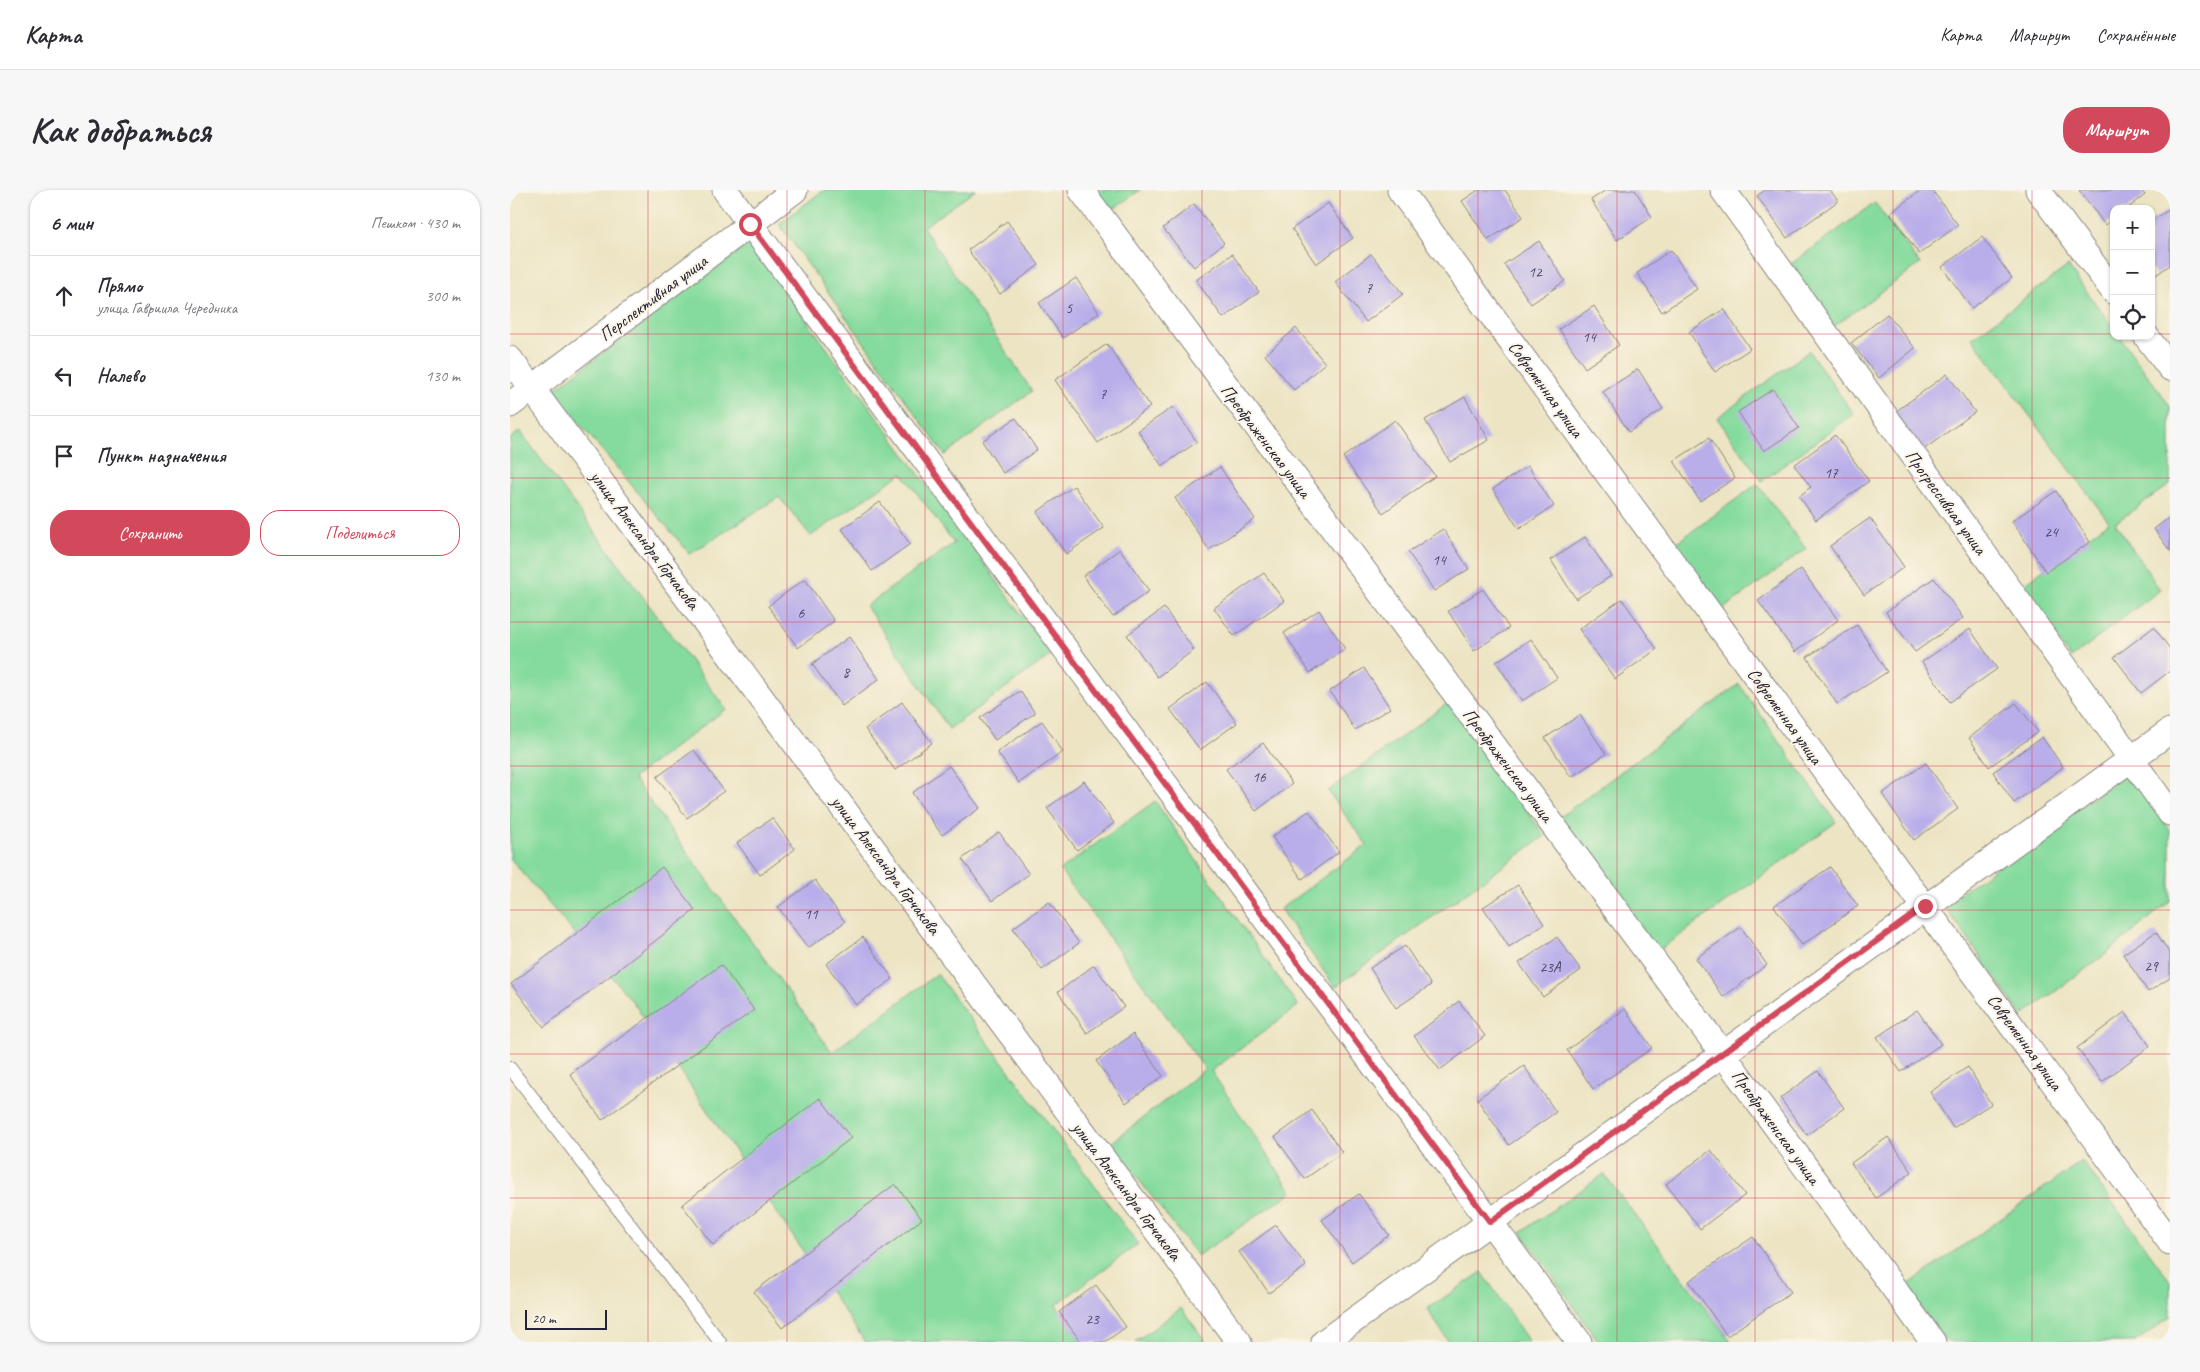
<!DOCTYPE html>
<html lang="ru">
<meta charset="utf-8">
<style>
:root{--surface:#fff;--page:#f7f7f7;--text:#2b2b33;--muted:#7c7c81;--line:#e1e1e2;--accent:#d1495b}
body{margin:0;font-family:Caveat,sans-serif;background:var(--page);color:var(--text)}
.controls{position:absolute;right:15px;top:15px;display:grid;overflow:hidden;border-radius:10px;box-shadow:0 1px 4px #0004}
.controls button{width:45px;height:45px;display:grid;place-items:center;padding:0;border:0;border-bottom:1px solid var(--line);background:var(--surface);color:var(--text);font:25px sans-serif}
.scale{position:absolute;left:15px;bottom:12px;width:82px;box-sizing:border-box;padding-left:5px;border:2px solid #22223b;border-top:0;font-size:14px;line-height:18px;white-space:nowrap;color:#22223b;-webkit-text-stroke:4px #fcf5e5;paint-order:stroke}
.stop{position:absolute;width:15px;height:15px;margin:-11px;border:4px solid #d1495b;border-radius:50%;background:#fff}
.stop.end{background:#d1495b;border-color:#fff;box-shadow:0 1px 5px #0008}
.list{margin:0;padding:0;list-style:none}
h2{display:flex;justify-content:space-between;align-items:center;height:65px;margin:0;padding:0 20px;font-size:21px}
h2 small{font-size:16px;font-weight:400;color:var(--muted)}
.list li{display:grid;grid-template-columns:32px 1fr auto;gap:15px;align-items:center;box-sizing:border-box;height:80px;padding:0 20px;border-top:1px solid var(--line)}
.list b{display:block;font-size:19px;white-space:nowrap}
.list p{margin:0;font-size:16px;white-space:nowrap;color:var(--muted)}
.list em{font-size:16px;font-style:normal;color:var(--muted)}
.actions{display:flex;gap:10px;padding:15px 20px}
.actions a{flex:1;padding:11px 0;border:1px solid var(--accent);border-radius:20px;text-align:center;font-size:18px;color:var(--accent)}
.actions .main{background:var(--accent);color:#fff}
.icon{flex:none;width:28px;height:28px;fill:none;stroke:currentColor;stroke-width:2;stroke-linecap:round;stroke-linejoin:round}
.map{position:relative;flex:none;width:1660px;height:1152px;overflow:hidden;border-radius:20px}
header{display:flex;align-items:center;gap:30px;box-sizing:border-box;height:70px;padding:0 25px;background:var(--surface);border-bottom:1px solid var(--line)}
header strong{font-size:24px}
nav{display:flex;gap:28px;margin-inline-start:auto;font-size:18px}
.intro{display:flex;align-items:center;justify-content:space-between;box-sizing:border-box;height:120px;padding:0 30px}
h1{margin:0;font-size:35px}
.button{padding:12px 22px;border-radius:20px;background:var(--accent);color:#fff;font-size:18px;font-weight:700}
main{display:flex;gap:30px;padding:0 30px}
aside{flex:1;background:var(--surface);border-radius:20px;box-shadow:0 1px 4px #0004}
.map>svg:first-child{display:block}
</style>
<header>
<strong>Карта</strong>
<nav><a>Карта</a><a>Маршрут</a><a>Сохранённые</a></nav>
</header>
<div class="intro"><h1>Как добраться</h1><a class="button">Маршрут</a></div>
<main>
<aside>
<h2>6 мин<small>Пешком · 430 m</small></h2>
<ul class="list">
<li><svg class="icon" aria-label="ahead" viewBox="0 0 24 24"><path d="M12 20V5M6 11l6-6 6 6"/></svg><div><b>Прямо</b><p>улица Гавриила Чередника</p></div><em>300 m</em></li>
<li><svg class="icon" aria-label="left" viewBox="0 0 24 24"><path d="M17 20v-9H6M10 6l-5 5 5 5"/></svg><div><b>Налево</b></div><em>130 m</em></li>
<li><svg class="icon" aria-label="arrive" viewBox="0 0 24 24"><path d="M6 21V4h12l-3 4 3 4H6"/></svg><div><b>Пункт назначения</b></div></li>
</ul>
<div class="actions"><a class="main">Сохранить</a><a>Поделиться</a></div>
</aside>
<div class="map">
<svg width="1660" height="1152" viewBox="0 0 1660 1152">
<rect width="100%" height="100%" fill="#fcf5e5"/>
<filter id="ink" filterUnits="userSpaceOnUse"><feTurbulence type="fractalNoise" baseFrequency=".02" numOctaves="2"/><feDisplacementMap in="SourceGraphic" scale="10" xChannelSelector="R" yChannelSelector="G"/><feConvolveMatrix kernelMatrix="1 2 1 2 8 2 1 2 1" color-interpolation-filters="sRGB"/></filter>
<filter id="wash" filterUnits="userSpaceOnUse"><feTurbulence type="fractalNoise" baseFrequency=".0096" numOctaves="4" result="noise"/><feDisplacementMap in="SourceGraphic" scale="20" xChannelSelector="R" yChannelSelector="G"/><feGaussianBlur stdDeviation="1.12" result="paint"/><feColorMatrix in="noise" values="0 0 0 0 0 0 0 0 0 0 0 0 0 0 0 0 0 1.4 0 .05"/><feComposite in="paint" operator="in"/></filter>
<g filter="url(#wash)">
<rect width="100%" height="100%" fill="#ece4c3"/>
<!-- green -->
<path fill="#85db9e" stroke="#547e6c" d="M314,0h152l-53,37 109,164 -87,64 -166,-231z
M586,0h44l-29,21z
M1365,13l45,61 -94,68 -45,-61z
M240,53l301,412 -102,74 -83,-123 88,-63 -52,-70 -91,63 -32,-39 -89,57 -138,-163z
M1558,76l46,63v7h5l51,70v78l-55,39 45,67 -89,68 -52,-70 90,-66 -137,-184z
M1299,161l45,63 -92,67 -45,-63z
M10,241l206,278 -93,69 199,274 105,-78 201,270 -82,61 26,37h-217l-232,-340 -123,-144v-419z
M1247,294l49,65 -87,63 -47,-66z
M1229,494l97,138 -179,130 -101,-132z
M938,513l97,133 -210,151 -55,-78 87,-64 -39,-54z
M1620,581l40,60v70l-64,53 -84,62 -78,-111z
M645,611l143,205 -87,65 81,121 -95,64 -86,-113 94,-74 -145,-199z
M1572,971l88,120v36l-35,25h-188l-42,-55z
M1094,984l127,168h-132l-78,-110z
M972,1082l47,70h-80l-22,-33z
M671,1118l25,34h-71z"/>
<g id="blocks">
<!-- building -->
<path fill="#b9aeea" d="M968,0h27l18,27 -35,23 -26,-39z
M1096,0h29l17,27 -35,23 -26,-40z
M1255,0h65l8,11 -51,37 -30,-42z
M1411,0h11l26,35 -39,29 -29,-41z
M1569,0h62l4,5 -18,14h-13v9l-9,7z
M818,13l25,35 -37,26 -24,-35z
M684,14l30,39 -30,24 -31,-39z
M1660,19v56l-14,10 -5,-7v-47z
M497,31l32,44 -39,29 -32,-44z
M1472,47l30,41 -40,30 -30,-41z
M1029,51l26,40 -34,23 -27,-40z
M1161,60l26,39 -35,23 -25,-39z
M722,64l27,38 -36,26 -27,-38z
M861,64l32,40 -37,28 -31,-40z
M566,88l23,35 -36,25 -24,-35z
M1084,116l25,39 -34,23 -26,-39z
M1214,119l26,40 -35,23 -26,-40z
M1377,124l28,34 -36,30 -28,-35z
M786,138l29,35 -31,27 -29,-35z
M597,154l43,63 -52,36 -43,-63z
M1128,179l25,40 -34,23 -26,-40z
M1437,184l28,38 -56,41 -28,-38z
M1263,199l26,39 -35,23 -26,-39z
M955,207l24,43 -39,22 -25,-42z
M663,217l24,35 -35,24 -24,-35z
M506,228l21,32 -34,23 -21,-32z
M885,230l40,56 -52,37 -40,-56z
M1325,245l34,46 -53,39 -17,-24 12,-9 -17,-22z
M1199,248l26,40 -35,23 -26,-40z
M1018,276l26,40 -35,23 -26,-40z
M710,277l35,52 -46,31 -34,-52z
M564,296l30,42 -38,26 -29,-42z
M1546,301l34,51 -44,30 -34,-51z
M370,312l30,42 -38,27 -30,-42z
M1660,327v34l-16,-22z
M1360,328l34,49 -40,28 -34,-49z
M933,339l26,40 -35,22 -26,-39z
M1075,347l26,39 -35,23 -25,-39z
M610,359l29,42 -36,26 -30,-41z
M1291,379l37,51 -43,32 -37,-51z
M754,383l20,28 -50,35 -20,-28z
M1424,388l29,40 -48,34 -29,-40z
M295,389l29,42 -36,27 -30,-42z
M973,399l26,39 -35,23 -26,-40z
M1112,409l35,50 -42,30 -36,-50z
M654,418l30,42 -37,27 -30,-42z
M809,420l26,39 -35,24 -26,-40z
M1347,435l30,47 -50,32 -30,-47z
M1644,437l16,22v22l-29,22 -27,-36z
M1460,439l27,40 -47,33 -28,-40z
M339,447l30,42 -37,27 -30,-42z
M1021,449l26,39 -35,23 -26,-39z
M854,478l26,40 -35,22 -25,-39z
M697,492l30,41 -37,27 -30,-41z
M510,501l15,22 -40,27 -15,-22z
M392,512l30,41 -37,27 -30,-41z
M1506,513l22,29 -49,35 -20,-29z
M1070,525l26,39 -35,23 -26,-39z
M532,531l21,31 -44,31 -22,-31z
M1532,547l21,30 -49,36 -21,-31z
M753,553l29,41 -36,27 -30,-42z
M184,560l30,41 -37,27 -30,-41z
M1416,573l32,46 -44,31 -32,-46z
M439,576l31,42 -38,27 -30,-42z
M574,591l30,42 -37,27 -30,-42z
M799,621l30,41 -37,27 -30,-42z
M262,628l23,31 -35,26 -23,-32z
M489,642l30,42 -37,27 -30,-42z
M152,677l33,43 -151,117 -33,-43z
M1320,677l28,39 -56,39 -28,-39z
M305,690l30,42 -37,26 -30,-41z
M1008,695l26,39 -35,23 -26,-40z
M539,712l30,41 -37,27 -29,-42z
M1231,737l26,38 -44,32 -27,-39z
M1646,742l14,22v24l-22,14 -25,-38z
M353,747l30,42 -37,26 -30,-41z
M1047,747l24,33 -38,27 -24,-34z
M895,756l26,39 -35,23 -26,-40z
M211,775l33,45 -152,110 -32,-46z
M584,775l30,42 -37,26 -29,-41z
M949,811l26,35 -45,34 -26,-34z
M1115,819l27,39 -59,41 -26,-39z
M1407,820l24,34 -40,28 -24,-35z
M1615,822l25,34 -48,36 -25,-34z
M623,844l30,42 -37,27 -30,-42z
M1014,876l32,46 -47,33 -32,-46z
M1458,877l23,37 -38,24 -23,-36z
M1308,881l26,37 -37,27 -27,-37z
M310,908l31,40 -138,107 -31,-40z
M802,920l30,42 -37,27 -30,-42z
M1378,947l24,35 -36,26 -25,-35z
M1201,960l34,45 -45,34 -34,-45z
M385,994l27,35 -140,109 -28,-36z
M849,1004l30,41 -37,27 -30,-42z
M766,1035l30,41 -37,27 -30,-41z
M1243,1047l38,55 -64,44 -38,-55z
M586,1095l30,42 -21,15h-24l-22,-30z"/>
</g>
</g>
<g filter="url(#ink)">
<use href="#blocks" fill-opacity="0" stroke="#87837f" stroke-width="1"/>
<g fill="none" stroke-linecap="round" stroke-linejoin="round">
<defs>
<path id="lane" d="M0,878l210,274"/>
<path id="street" d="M215,0l854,1152
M571,0l642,864 210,288
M890,0l770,1052
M1213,0l447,623
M1528,0l76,102
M1636,146l24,32
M0,169l729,983
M0,215l285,-215
M814,1152l846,-611"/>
</defs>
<!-- lane casing -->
<use href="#lane" stroke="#87837f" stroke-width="14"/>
<!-- street casing -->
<use href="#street" stroke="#87837f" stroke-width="27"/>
<!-- lane -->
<use href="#lane" stroke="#fff" stroke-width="12"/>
<!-- street -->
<use href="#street" stroke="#fff" stroke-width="25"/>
</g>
</g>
<g fill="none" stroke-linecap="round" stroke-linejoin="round" filter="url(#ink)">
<!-- route -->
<path stroke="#d1495b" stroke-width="6" d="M240,34l740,998 435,-316"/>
</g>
<!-- grid -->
<path fill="none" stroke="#d1495b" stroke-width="1" stroke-opacity="0.55" d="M138,0v1152M277,0v1152M415,0v1152M553,0v1152M692,0v1152M830,0v1152M968,0v1152M1107,0v1152M1245,0v1152M1383,0v1152M1522,0v1152M0,144h1604M1641,144h19M0,288h1660M0,432h1660M0,576h1660M0,720h1660M0,864h1660M0,1008h1660"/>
<g text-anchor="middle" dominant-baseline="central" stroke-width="4" stroke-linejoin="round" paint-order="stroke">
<!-- number labels -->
<g font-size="15" fill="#484567">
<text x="1025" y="82">12</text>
<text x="859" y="98">7</text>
<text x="559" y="118">5</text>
<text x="1079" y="147">14</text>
<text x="593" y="204">7</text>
<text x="1321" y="283">17</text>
<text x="1541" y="342">24</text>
<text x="929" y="370">14</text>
<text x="291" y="423">6</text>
<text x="336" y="482">8</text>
<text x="749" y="587">16</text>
<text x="301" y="724">11</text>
<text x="1641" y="776">29</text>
<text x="1040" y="777">23А</text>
<text x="582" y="1129">23</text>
</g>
<!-- street labels -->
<g font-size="18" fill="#22223b" stroke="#fcf5e5">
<text transform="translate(143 108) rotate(-37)">Перспективная улица</text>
<text transform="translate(1036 199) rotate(54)">Современная улица</text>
<text transform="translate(756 251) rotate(53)">Преображенская улица</text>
<text transform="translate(1436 312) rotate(54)">Прогрессивная улица</text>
<text transform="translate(135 350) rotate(53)">улица Александра Горчакова</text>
<text transform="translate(1275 526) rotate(54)">Современная улица</text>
<text transform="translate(998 575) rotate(53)">Преображенская улица</text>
<text transform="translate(376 675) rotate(53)">улица Александра Горчакова</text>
<text transform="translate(1515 852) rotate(54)">Современная улица</text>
<text transform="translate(1266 937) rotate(54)">Преображенская улица</text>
<text transform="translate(617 1001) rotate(53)">улица Александра Горчакова</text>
</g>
</g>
</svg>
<div class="controls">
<button>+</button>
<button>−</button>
<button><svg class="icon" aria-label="locate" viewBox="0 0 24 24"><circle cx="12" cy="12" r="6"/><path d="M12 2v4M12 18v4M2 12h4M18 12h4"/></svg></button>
</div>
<div class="scale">20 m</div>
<div class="stop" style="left:240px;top:34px"></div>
<div class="stop end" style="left:1415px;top:716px"></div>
</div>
</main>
